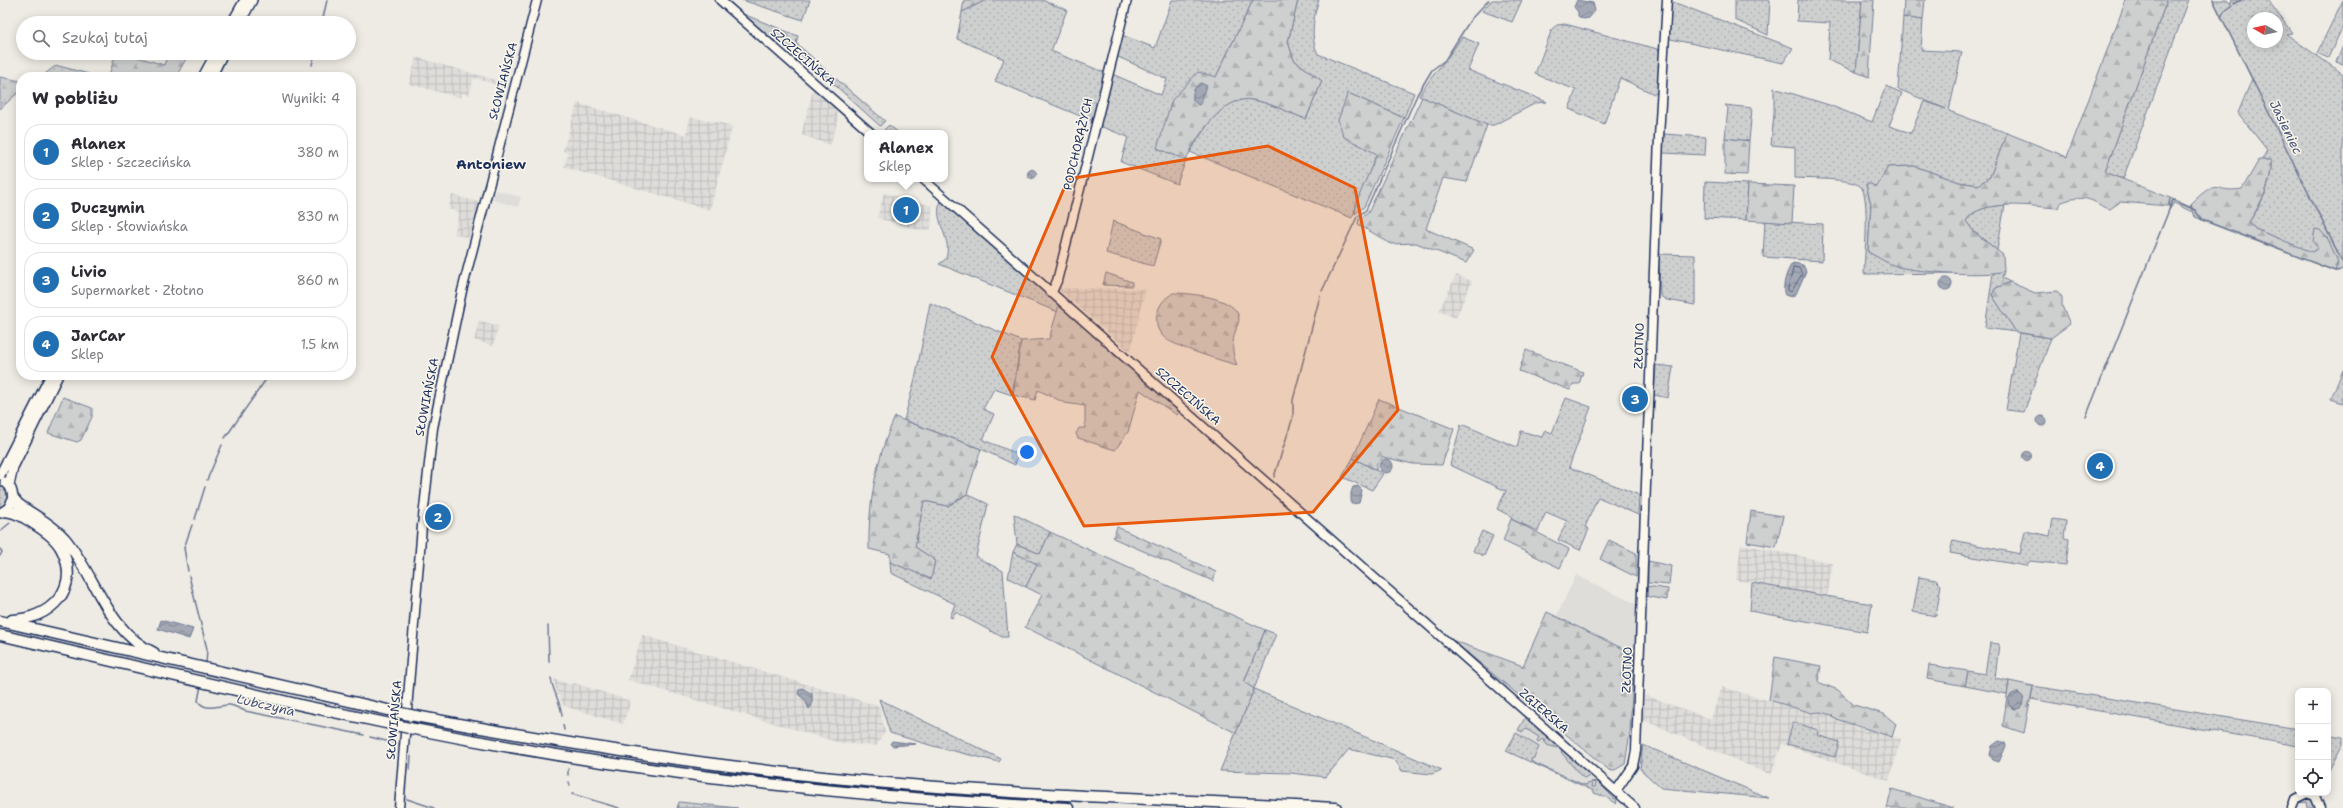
<!DOCTYPE html>
<html lang="pl">
<meta charset="utf-8">
<style>
:root{--surface:#fff;--page:#f7f7f7;--text:#2b2b33;--muted:#7c7c81;--line:#e1e1e2;--accent:#1f6fb2}
body{margin:0;font-family:"Shantell Sans",sans-serif;background:var(--page);color:var(--text)}
.controls{position:absolute;right:12px;bottom:12px;display:grid;overflow:hidden;border-radius:8px;box-shadow:0 2px 10px #0003}
.controls button{width:36px;height:36px;display:grid;place-items:center;padding:0;border:0;border-bottom:1px solid var(--line);background:var(--surface);color:var(--text);font:20px sans-serif}
.compass{position:absolute;left:2247px;top:12px;width:36px;height:36px;border-radius:50%;background:var(--surface);box-shadow:0 2px 10px #0003;rotate:279deg}
.you{position:absolute;left:1027px;top:452px;width:14px;height:14px;margin:-10px;border:3px solid #fff;border-radius:50%;background:#1a73e8;box-shadow:0 0 0 6px #1a73e833}
.badge{display:grid;place-items:center;width:26px;height:26px;border-radius:50%;background:var(--accent);color:#fff;font-size:13px;font-weight:700}
.pin{position:absolute;translate:-50% -50%;border:2px solid #fff;box-shadow:0 1px 4px #0006}
.popup{position:absolute;left:864px;top:130px;width:84px;height:52px;box-sizing:border-box;display:grid;place-content:center;border-radius:8px;background:var(--surface);filter:drop-shadow(0 1px 3px #0005);font-size:13px;white-space:nowrap;color:var(--muted)}
.popup b{font-size:15px;color:var(--text)}
.popup::after{content:'';position:absolute;left:50%;top:100%;margin-left:-8px;border:8px solid transparent;border-top-color:var(--surface)}
.list{margin:0;padding:0;list-style:none}
h2{display:flex;justify-content:space-between;align-items:center;height:52px;margin:0;padding:0 16px;font-size:17px}
h2 small{font-size:13px;font-weight:400;color:var(--muted)}
.list li{display:grid;grid-template-columns:26px 1fr auto;gap:12px;align-items:center;box-sizing:border-box;height:56px;margin:0 8px 8px;padding:0 8px;border:1px solid var(--line);border-radius:16px}
.list b{display:block;font-size:15px;white-space:nowrap}
.list p{margin:0;font-size:13px;white-space:nowrap;color:var(--muted)}
.list em{font-size:13px;font-style:normal;color:var(--muted)}
.icon{flex:none;width:22px;height:22px;fill:none;stroke:currentColor;stroke-width:2;stroke-linecap:round;stroke-linejoin:round}
.map{position:relative;flex:none;width:2343px;height:808px;overflow:hidden}
.search{position:absolute;background:var(--surface);box-shadow:0 2px 10px #0003;left:16px;top:16px;width:340px;height:44px;display:flex;align-items:center;gap:10px;box-sizing:border-box;padding:0 14px;border-radius:22px;color:var(--muted);font-size:15px}
.panel{position:absolute;background:var(--surface);box-shadow:0 2px 10px #0003;left:16px;top:72px;width:340px;height:308px;border-radius:16px}
.map>svg:first-child{display:block}
</style>
<div class="map">
<svg width="2343" height="808" viewBox="0 0 2343 808">
<defs>
<pattern id="industrial-grid" width="8" height="8" patternUnits="userSpaceOnUse"><rect width="8" height="8" fill="#deddda"/><path d="M0 4h8M4 0v8" fill="none" stroke="#bebebe"/></pattern>
<pattern id="grass-dots" width="8" height="8" patternUnits="userSpaceOnUse"><rect width="8" height="8" fill="#cecfcf"/><path d="M2 2h.1M6 6h.1" fill="none" stroke="#b0b2b4" stroke-width="1.8" stroke-linecap="round"/></pattern>
<pattern id="forest-firs" width="22" height="20" patternUnits="userSpaceOnUse"><rect width="22" height="20" fill="#cecfcf"/><path d="M5 1l3.5 6h-7zM16 11l3.5 6h-7z" fill="#b0b2b4"/></pattern>
<pattern id="wetland-marsh" width="20" height="14" patternUnits="userSpaceOnUse"><rect width="20" height="14" fill="#cecfcf"/><path d="M1 5h8M5 5V1M11 12h8M15 12V8" fill="none" stroke="#b0b2b4"/></pattern>
<pattern id="water-waves" width="16" height="10" patternUnits="userSpaceOnUse"><rect width="16" height="10" fill="#a3a8b4"/><path d="M0 5q4-4 8 0t8 0" fill="none" stroke="#848996"/></pattern>
</defs>
<rect width="100%" height="100%" fill="#eeebe4"/>
<filter id="ink" filterUnits="userSpaceOnUse"><feTurbulence type="fractalNoise" baseFrequency=".025" numOctaves="2"/><feDisplacementMap in="SourceGraphic" scale="8" xChannelSelector="R" yChannelSelector="G"/><feConvolveMatrix kernelMatrix="1 2 1 2 8 2 1 2 1" color-interpolation-filters="sRGB"/></filter>
<g filter="url(#ink)">
<!-- built -->
<path fill="#deddda" d="M496,190l25,7 -3,10 -25,-7z
M434,506l16,4 -6,19 -17,-5 1,-16z
M1576,575l60,29 -2,50 -78,-37z
M1526,718l72,66 -3,7 -89,-40z"/>
<!-- industrial -->
<path fill="url(#industrial-grid)" d="M416,57l90,26 -1,4 -31,-9 -5,17 -7,-2 -1,5 -52,-14z
M813,90l23,19 2,10 -7,26 -30,-10z
M577,103l109,32 4,-18 40,8 2,3 -22,82 -146,-43 4,-14 -5,-2z
M884,193l48,13 -1,23 -9,2 -45,-13z
M452,195l27,7 -10,36 -15,-4 5,-22 -11,-3z
M1456,275l16,6 -16,37 -17,-7z
M1057,288l89,1 -16,63z
M479,320l20,6 -6,20 -19,-6z
M1741,544l92,19 -6,34 -91,-17z
M642,635l237,71 6,26 -9,14 -36,-3 -212,-63z
M554,679l16,6 4,-2 57,18 -8,23 -59,-18 -8,-16z
M1722,687l89,26 9,-1 12,3 1,3 68,21 -12,42 -107,-37 -11,31 -128,-55 2,-25 66,24z"/>
<!-- grass -->
<path fill="url(#grass-dots)" stroke="#747f96" fill-rule="evenodd" d="M742,0h68l-7,20z
M986,0h56l25,10 -16,41 55,22 -13,47h-3l-95,-39 9,-22 -47,-20 5,-27z
M1172,0h81l-37,77 -59,71 29,12 -9,24 -56,-22 7,-25 -31,-12 15,-51 49,21 6,-16 -51,-23 6,-21 33,13z
M1298,0h21c-6,16 -9,39 -1,54l96,39 -10,25 -56,-25 29,60 -25,65 -162,-66c13,-21 34,-58 63,-52 18,3 36,13 53,19l16,-38 -28,-21 -6,-18z
M1492,0h30l-10,22 -30,-11z
M1735,0h35l-2,35 -33,-15z
M1798,0h64l-6,72 -28,-12 2,-37 -33,-2z
M2167,0h22l-66,179 -18,-7z
M2213,0h14l4,4 1,-4h36l24,33 -6,1 57,40v196l-8,1 3,-9 -20,-14 -6,5 -57,-24 -6,-7c13,-18 23,-39 22,-62h-9l5,-10 -29,-37 14,-34zM2253,18h24v24h-24z
M2343,0v26l-15,32 -11,-5z
M1669,2h4l120,46 -10,15 -117,-25z
M1903,17l20,3 -2,30 41,2 -13,59 58,22 -17,44 -12,8 -19,-3 -45,-16 -26,1 -12,20 -10,-2 5,19 -3,48 31,15 60,6 -95,1c0,-15 7,-80 -4,-88 -11,-8 -50,-7 -65,-8v-31l-24,-2 3,-31v-26l55,17 43,17 14,-36 16,7 -13,33 22,7 13,-32 22,8 -48,-20z
M1565,24l96,26 -2,42 -5,2 -34,-16 -16,46 -35,-15 7,-19 -41,-16 17,-45 5,-4z
M1462,37l17,7 -11,26 79,32 -11,1 -42,22h-7l-68,-29c13,-22 29,-37 43,-59z
M819,64l66,57 -5,5 -64,-58z
M59,66l41,11h-59l13,-10z
M1725,105l27,3 -3,33 -24,-3 3,-30z
M889,125l10,8h-12l-3,-3z
M1664,134l42,3 -1,18 -42,-2z
M1705,182l43,2 -2,36 -42,-2z
M2170,198l20,9 1,-3 1,8 -18,-9 -5,7z
M941,201l118,104 -1,7 -119,-48 7,-5c1,-5 2,-10 1,-15 -3,-15 -13,-29 -6,-43z
M2005,205l-8,45 -23,-18 -8,-11c8,-13 25,-15 39,-16z
M1113,221l48,18 -8,27 -47,-13z
M1765,221l58,3 -1,37 -59,-4z
M1659,254l36,1v50l-28,-5 -7,-4z
M2004,271l-2,7 8,4 -14,6 -4,7 24,37 -31,-4 8,-55z
M930,303l91,38 -9,54 -18,-6 -11,20 11,5 -11,26 35,14 -3,11 -34,-16 -77,-29 12,-45z
M2019,333l32,5 -27,74 -18,-2z
M1656,365l17,2 -5,31 -14,-3z
M2343,370v33l-12,-4z
M1566,398l25,9 -22,60 70,28 -1,20 -40,-18 -13,30 4,2 -9,21 -22,-10 9,-19 -21,-9 -8,19 -27,-12 1,-2 -15,-8 9,-18 -56,-26 11,-41 56,23 4,-16 21,6 3,-7 7,3z
M1353,458l30,16 -11,16 -30,-13z
M0,482l8,6v15l-8,6z
M967,494l21,10 -12,53 27,14 5,66h-6l-47,-25 -3,6 -2,-1 5,-13 -64,-31 -1,-11 41,16 4,-18 -20,-13 9,-46 24,5z
M1014,514l36,18 -10,22 -23,-10z
M2053,519l13,2 -2,17 5,1 -3,26 -36,-4 -4,5 -76,-13 3,-13 67,14 5,-23 25,5z
M1482,531l11,5 -9,20 -11,-5z
M1013,552l24,12 -11,23 -18,-9z
M1919,577l17,3 5,5 -5,31 -23,-4z
M1752,583l120,21 -5,28 -117,-21z
M1265,630l11,4 -22,55 188,81 -10,4 -30,-3 -7,-11 -46,-11 -23,28 -36,-4 -70,-2 34,-82 -10,-7z
M1990,643l9,1 -4,34 14,3 -2,13 -42,-8 3,-15 17,3z
M2033,686l265,43v17l-267,-47z
M879,699l122,60 -2,3 -66,-16 -43,-13z
M1526,716l31,27v5l-10,-3 -2,-5 -2,4 1,-4 -2,-1 -3,3 -2,-1 2,-4 -13,-8 -3,3 -5,-2z
M1793,722l25,8 -1,5 22,7 -4,15 -48,-13z
M1516,733l23,14 -5,11 -3,1 1,3 52,23 7,-2 1,4h3l1,-4 -5,-1 6,-1 20,20 -1,3 -10,-7 -12,-4v-2l-88,-40z
M2328,734l15,3v7l-15,28z
M1643,745l126,53 -108,-10 -21,-19z
M1563,748l28,26 -3,3 -4,1 -4,-3 -19,-23z
M2305,798l9,3 2,7h-8l-1,-6 -10,1z
M679,802l59,6h-61z"/>
<!-- forest -->
<path fill="url(#forest-firs)" stroke="#747f96" d="M964,0h22l-24,12z
M1253,0h45l-10,42 6,18 28,21 -16,38c-17,-6 -35,-16 -53,-19 -29,-6 -57,37 -67,60l-29,-12 15,-48 26,-28 18,5z
M1862,0h12l-5,77 -13,-5z
M1904,0h21l-2,20 -20,-3z
M2126,0h41l-62,172 65,26 -2,8 -48,-4 -10,7c-7,-1 -9,-4 -15,-7 -11,-6 -24,-4 -35,1l-2,5c-23,-1 -78,-11 -92,13l8,11 29,23 1,16c-18,6 -85,1 -105,-4 -11,-3 -21,-10 -31,-15l3,-48 -5,-20h5l5,3 12,-20 26,-1 45,16 19,3 12,-8 17,-44 60,24z
M743,14l55,22 -2,7 18,16 -4,4 -18,-16 -16,-5z
M2343,46v18l-7,-2z
M116,53h8l40,12 4,-12h21l-13,24h-58l-9,-2z
M1348,93l56,25 -40,89 -9,7 1,-11 21,-49 -33,-17 -6,-17z
M1422,97l65,28 -20,57 -24,-4 -17,51 48,21 -8,13 -50,-20 -25,1 -33,-20 1,-5 9,-6z
M1725,138l24,3 -2,34 -22,-1z
M2259,160h12c1,23 -10,43 -22,62l6,7 57,23 6,-4 -5,-6 2,-13 5,1 8,9 10,23 -3,9 -140,-54 -4,-13c29,-29 21,-10 51,-15z
M1748,184l46,2 -2,37 -46,-3z
M1106,273l26,9v4l-29,-1z
M2010,282l25,11 22,-2 5,6v9l8,18 -19,14 -35,-6 -24,-37 4,-7z
M1173,293c16,0 65,4 66,26 0,3 -2,7 -3,10 -4,13 -5,23 1,36 -15,-4 -60,-18 -71,-26 -8,-6 -11,-15 -9,-25 3,-11 7,-15 16,-21z
M1059,305l122,105 -4,5 -37,-25 -12,42 -13,18 -37,-12 -2,-4 3,-6h6v-22l-20,-3 -27,-13 -3,10 -22,-5 8,-54 28,-2z
M1526,350l57,22 -4,12h-6l-3,6 -51,-19z
M63,397l29,11v9l-11,23 -4,2 -29,-9z
M1379,399l75,30 -12,36 -29,-1 -30,-7 -6,6 -1,7 -23,-12z
M895,417l86,32 -14,45 -19,12 -24,-5 -9,46 20,13 -4,19 -41,-17v-8l-21,-5c-1,-44 7,-91 26,-132z
M1751,511l32,5 -7,31 -29,-5z
M1511,519l58,30 -9,19 -57,-27z
M1117,527l99,45 -3,9 -100,-43z
M1050,532l215,98 -21,52 10,7 -18,44 -211,-106 17,-32 -16,-8 11,-23 -24,-12 4,-8 23,10z
M1609,540l27,13v24l-36,-18z
M1648,561l23,5 -2,19 -21,-2z
M1647,586l21,3 -1,11 -21,-4z
M1547,612l87,42 -4,79 -5,31 -12,7 -4,-1 -157,-130 71,26z
M1775,657l46,9 -3,16 20,8 16,15 30,9 12,10 -4,13 -59,-19 -1,-3 -12,-3 -8,1 -43,-13z
M1929,665l39,6 -3,15 -38,-7z
M2009,681l24,5 -9,47 -21,-7z
M1892,789l62,19h-67z"/>
<!-- wetland -->
<path fill="url(#wetland-marsh)" stroke="#747f96" d="M0,77l21,4v9l-21,19z"/>
<!-- water -->
<path fill="url(#water-waves)" stroke="#6d7892" d="M1577,0l16,3 2,8 -6,7 -6,1 -5,-3v-4l-4,-5z
M1201,83l6,3 -5,9 -1,9 -3,1 -5,-5c-1,-7 1,-14 8,-17z
M1027.5 174a4.5 4.5 0 1 1 9 0a4.5 4.5 0 1 1-9 0Z
M1793,263l10,2 3,6 -10,23 -5,3 -6,-2c-4,-6 2,-27 8,-32z
M1940 284a6 6 0 1 1 12 0a6 6 0 1 1-12 0Z
M2037 421a5 5 0 1 1 10 0a5 5 0 1 1-10 0Z
M2022.5 456a4.5 4.5 0 1 1 9 0a4.5 4.5 0 1 1-9 0Z
M1379 466a7 7 0 1 1 14 0a7 7 0 1 1-14 0Z
M1358,486l4,4 -3,13 -8,1v-11l2,-6z
M161,620l32,9 -4,10 -31,-10z
M802,688l10,6v11l-3,4 -4,-9 -7,-6 1,-4z
M2008 701a8 8 0 1 1 16 0a8 8 0 1 1-16 0Z
M892,741l24,3 -23,2 -3,-2z
M1999,741l6,2 1,3 -7,16 -6,-2 -3,-5 2,-9z"/>
<g fill="none" stroke-linecap="round" stroke-linejoin="round">
<!-- shore -->
<path stroke="#515f80" stroke-width="1" d="M1794,267l5,1 3,6 -11,18 -3,-2z"/>
<!-- stream -->
<path stroke="#6d7892" stroke-width="1.5" d="M2213,0l130,263
M2234,4l7,-4
M2221,17l4,-7 7,-4
M322,23l5,-23
M312,65l3,-12
M1322,291l35,-74 9,-7 51,-115 15,-25 13,-10 26,-41 18,-19
M2086,417l87,-217 22,10 7,10 133,51 8,-1
M225,438l44,-63
M1274,477l19,-60v-17l27,-104
M207,480l15,-35
M195,519l10,-32
M0,531l10,-8
M0,549l2,3 -2,4
M188,571l-4,-23 8,-23
M189,576l18,73 -1,15
M548,626l1,36
M551,678c2,15 10,24 11,38
M201,685l-3,16c8,12 23,3 32,4 5,1 11,4 15,6l119,24
M563,725l1,5
M370,737l28,7
M568,769v6
M410,770l1,-14
M569,782l1,4
M572,794l47,14
M407,799l27,9"/>
<defs>
<path id="secondary" d="M720,0l151,133
M923,179l712,629
M1052,292l5,-11 70,-281
M1616,791l17,-25 3,-15 23,-614 8,-137
M399,808l23,-282 11,-98 29,-137 75,-291
M2292,808l3,-9 12,-6 8,3 5,12"/>
<path id="primary" d="M245,13l7,-13
M232,23l13,-23
M203,77l13,-24
M211,77l12,-24
M0,475l51,-100
M9,485l4,-18 45,-92
M0,513c14,-4 17,-23 5,-31"/>
<path id="highway" d="M13,498l5,6c16,12 34,20 47,35 31,38 42,92 89,114
M5,511c11,1 19,6 28,12 11,7 23,15 29,27 19,39 -12,69 -50,70
M0,621l401,92
M0,635l305,71 95,20
M410,715c158,30 317,54 477,68 150,13 300,17 449,25
M409,728c218,44 437,69 659,80"/>
</defs>
<!-- secondary casing -->
<use href="#secondary" stroke="#1b2f5e" stroke-width="11"/>
<!-- primary casing -->
<use href="#primary" stroke="#1b2f5e" stroke-width="12"/>
<!-- highway casing -->
<use href="#highway" stroke="#1b2f5e" stroke-width="13"/>
<!-- secondary -->
<use href="#secondary" stroke="#fbf7ec" stroke-width="8"/>
<!-- primary -->
<use href="#primary" stroke="#fbf7ec" stroke-width="9"/>
<!-- highway -->
<use href="#highway" stroke="#fbf7ec" stroke-width="10"/>
<defs>
<path id="highway-bridge" d="M401,713l9,2
M400,726l9,2"/>
</defs>
<!-- highway-bridge casing -->
<use href="#highway-bridge" stroke="#1b2f5e" stroke-width="13" stroke-linecap="butt"/>
<!-- highway-bridge -->
<use href="#highway-bridge" stroke="#fbf7ec" stroke-width="10"/>
</g>
</g>
<!-- marked area -->
<path fill="#e8590c" fill-opacity="0.2" stroke="#e8590c" stroke-width="3" stroke-linejoin="round" d="M1268,146l87,42 43,222 -85,102 -229,14 -92,-169 76,-178z"/>
<g text-anchor="middle" dominant-baseline="central" stroke-width="3" stroke-linejoin="round" paint-order="stroke">
<!-- street labels -->
<g font-size="12" fill="#1b2f5e" stroke="#fbf7ec">
<text transform="translate(803 57) rotate(41)">SZCZECIŃSKA</text>
<text transform="translate(503 81) rotate(-75)">SŁOWIAŃSKA</text>
<text transform="translate(1078 144) rotate(-77)">PODCHORĄŻYCH</text>
<text transform="translate(1639 346) rotate(-88)">ZŁOTNO</text>
<text transform="translate(1188 396) rotate(41)">SZCZECIŃSKA</text>
<text transform="translate(427 397) rotate(-79)">SŁOWIAŃSKA</text>
<text transform="translate(1627 670) rotate(-88)">ZŁOTNO</text>
<text transform="translate(1544 711) rotate(41)">ZGIERSKA</text>
<text transform="translate(394 720) rotate(-85)">SŁOWIAŃSKA</text>
</g>
<!-- water labels -->
<g font-size="13" font-style="italic" fill="#445378" stroke="#fbf7ec">
<text transform="translate(2286 127) rotate(64)">Jasieniec</text>
<text transform="translate(266 705) rotate(13)">Lubczyna</text>
</g>
<!-- quarter labels -->
<g font-size="14" font-weight="bold" fill="#1b2f5e" stroke="#fbf7ec">
<text x="491" y="164">Antoniew</text>
</g>
</g>
</svg>
<div class="controls">
<button>+</button>
<button>−</button>
<button><svg class="icon" aria-label="locate" viewBox="0 0 24 24"><circle cx="12" cy="12" r="6"/><path d="M12 2v4M12 18v4M2 12h4M18 12h4"/></svg></button>
</div>
<svg class="compass" viewBox="-18 -18 36 36"><path d="M0-13l5 13h-10z" fill="#e53935"/><path d="M0 13l5-13h-10z" fill="#7c7c81"/></svg>
<div class="you"></div>
<div class="pin badge" style="left:906px;top:210px">1</div>
<div class="popup"><b>Alanex</b>Sklep</div>
<div class="pin badge" style="left:438px;top:517px">2</div>
<div class="pin badge" style="left:1635px;top:399px">3</div>
<div class="pin badge" style="left:2100px;top:466px">4</div>
<div class="search"><svg class="icon" aria-label="search" viewBox="0 0 24 24"><circle cx="10" cy="10" r="6"/><path d="M15 15l6 6"/></svg>Szukaj tutaj</div>
<section class="panel">
<h2>W pobliżu<small>Wyniki: 4</small></h2>
<ul class="list">
<li><span class="badge">1</span><div><b>Alanex</b><p>Sklep · Szczecińska</p></div><em>380 m</em></li>
<li><span class="badge">2</span><div><b>Duczymin</b><p>Sklep · Słowiańska</p></div><em>830 m</em></li>
<li><span class="badge">3</span><div><b>Livio</b><p>Supermarket · Złotno</p></div><em>860 m</em></li>
<li><span class="badge">4</span><div><b>JarCar</b><p>Sklep</p></div><em>1.5 km</em></li>
</ul>
</section>
</div>
